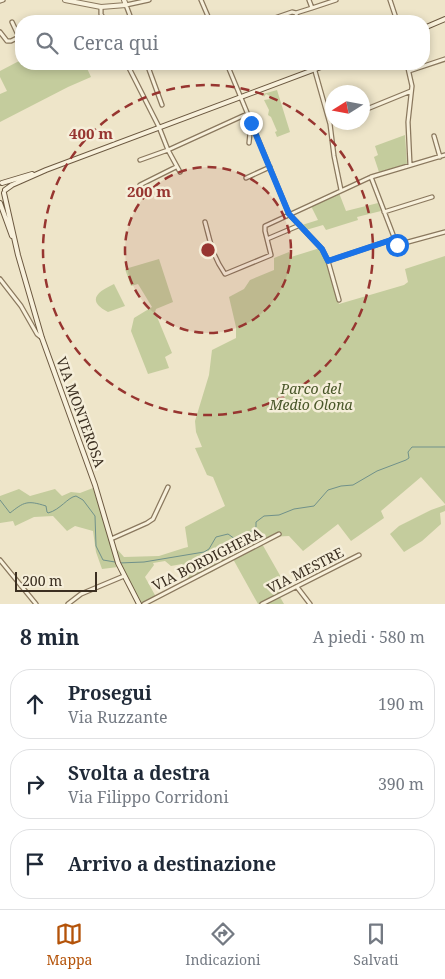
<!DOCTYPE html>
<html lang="it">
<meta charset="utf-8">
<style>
:root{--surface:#fff;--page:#f6f6f7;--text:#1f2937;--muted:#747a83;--line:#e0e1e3;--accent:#b45309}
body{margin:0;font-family:"Noto Serif",serif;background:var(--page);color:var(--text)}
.compass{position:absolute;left:325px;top:85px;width:45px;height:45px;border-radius:50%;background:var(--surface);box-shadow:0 2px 8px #0003;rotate:259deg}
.scale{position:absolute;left:15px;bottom:12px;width:82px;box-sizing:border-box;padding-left:5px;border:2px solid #3b2f21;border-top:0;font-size:14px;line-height:18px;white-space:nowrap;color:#3b2f21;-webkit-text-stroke:4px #f5eed9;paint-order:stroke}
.stop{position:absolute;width:15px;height:15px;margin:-11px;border:4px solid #1a73e8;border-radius:50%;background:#fff}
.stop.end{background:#1a73e8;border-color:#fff;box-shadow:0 1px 5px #0008}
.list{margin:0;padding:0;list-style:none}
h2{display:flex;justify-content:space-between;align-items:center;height:65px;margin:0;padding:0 20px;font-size:21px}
h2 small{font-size:16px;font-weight:400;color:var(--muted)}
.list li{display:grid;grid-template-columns:32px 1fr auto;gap:15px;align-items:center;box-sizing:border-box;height:70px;margin:0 10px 10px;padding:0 10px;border:1px solid var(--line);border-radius:20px}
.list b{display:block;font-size:19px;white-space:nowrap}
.list p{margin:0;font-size:16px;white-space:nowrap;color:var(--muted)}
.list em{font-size:16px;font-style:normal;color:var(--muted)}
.icon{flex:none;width:28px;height:28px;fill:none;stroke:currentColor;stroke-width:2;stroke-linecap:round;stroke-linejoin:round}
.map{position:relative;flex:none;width:445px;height:604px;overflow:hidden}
.search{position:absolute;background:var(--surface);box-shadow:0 2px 8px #0003;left:15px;right:15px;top:15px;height:55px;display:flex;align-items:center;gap:12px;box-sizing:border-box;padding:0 18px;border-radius:20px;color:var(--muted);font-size:19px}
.sheet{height:305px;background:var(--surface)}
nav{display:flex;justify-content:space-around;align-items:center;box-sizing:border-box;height:70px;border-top:1px solid var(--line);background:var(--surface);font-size:14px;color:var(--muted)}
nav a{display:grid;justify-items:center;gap:2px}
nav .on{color:var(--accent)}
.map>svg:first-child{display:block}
</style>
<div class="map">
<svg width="445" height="604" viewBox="0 0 445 604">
<rect width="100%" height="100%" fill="#eee5c9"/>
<!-- green -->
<path fill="#c4cc9d" d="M21,60v4h64l6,13 -23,10 -68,35v-28l7,-3 -7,-14v-6z
M277,90l13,42 -13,5 -2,-5 2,-1 -6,-14 -3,-2 1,-5 -5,-10 6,-1v-3l-4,-2 -2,3 -1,-3z
M405,135l2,29 -28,8 -5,-15 4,-2 -3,-9z
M339,193l7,18 32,-8 3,8 -24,6 1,3 -32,10 -3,-5 -17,5 -4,-5 16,-5 -7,-14z
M320,248l6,11 13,45 65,-19 4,-3 -3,-13 40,-13v248l-24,-27 -40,34 3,7 -33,23 -13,-17 -35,27 -14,-15 -20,1 -8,5 29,51 -10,4 4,7h-26l-25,-45 -21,13 -23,10 -7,-18 -11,2 -6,-5 -12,2 1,2 -9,12 11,20 -15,7 -16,-29 -9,-27 8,9 35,-1 25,-8 4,-1 -3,-20 40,-21 -12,-29 -6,-2 -12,-27 7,-1 -6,-15 -1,-11 14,-46 3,-25 24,-12v-11l-7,-30 15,-8 6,-9 24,-10v-12l15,-6 2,5z
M159,259l14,43 -17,7 -1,3 17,41 -7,4 4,11 -21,6 -17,-43 3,-13 18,-11 -14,-23 -7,2 -6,-17z
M114,284l11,22 -17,6c-23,-12 -9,-21 6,-28z
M93,488l25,79 -16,2 -6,-17 -3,-21 -18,-5 -8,5 -14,-15 -19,1 -19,9 -2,-5 -13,2v-27l19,-7 11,7 25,-7 7,7 9,-4 9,1z
M445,505v6l-5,2 1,11 -19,17 -18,11 -14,-18 9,-8 32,-16z"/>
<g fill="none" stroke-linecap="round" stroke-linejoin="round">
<!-- stream -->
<path stroke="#70918a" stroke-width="1" d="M0,500l10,13c14,-11 17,-13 36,-7l1,6 1,1c12,-3 20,-16 28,-17l7,4 12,16 1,30 7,14 12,2
M119,563l25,-1 60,-10 5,-3 7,-12 12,-3 7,5 13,-5 8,-7v-5l8,-6 15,-1 15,-6 20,-3 14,-16 13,-4 12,-1 24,-14 29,-11 3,-2 -1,-6 4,-5h33"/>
<defs>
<path id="minor" d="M201,0l9,21
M390,0l7,21
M0,1l3,-1
M101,7v7l4,7
M312,8l24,-8
M132,21l-6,-16 23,-5
M266,21l26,-9 4,1
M298,21l-2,-8 16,-5 -3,-8
M0,32l7,9h4l8,-4 -7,-15
M127,64l32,63 9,23 12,22
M147,64l15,41
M227,64l62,150 33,35 6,12 11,39
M313,64l17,60 4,32 7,34
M407,64l5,22 -4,36 2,43
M148,66l5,-2
M409,71l36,-12
M362,111l49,-20
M434,136l6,21
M249,143l2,-20
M140,160l28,-10 79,-36
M371,177l26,68 48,-13
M246,178l24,-11
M140,185l36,-18
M384,212l48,-15
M205,222c6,22 7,33 20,52l46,-19 -6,-24v-5l106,-49 74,-22
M267,239l33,-14
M328,261l66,-22
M0,279l21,27 16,28 5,4
M111,539l36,-16 6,-4 15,-32
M0,560l36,44
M297,587l13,17
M68,604l13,-10 43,-18
M144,604l135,-70
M262,604l97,-49"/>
<path id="tertiary" d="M65,0l36,7 25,-2 -2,-5"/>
<path id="secondary" d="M424,28l21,-9
M2,183l30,-9
M5,190l7,-5 34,-15 283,-106
M4,193l14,62 24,83 53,147 23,78 21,41
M0,203l12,33"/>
</defs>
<!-- minor casing -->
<use href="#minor" stroke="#8a785e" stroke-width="5.5"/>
<!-- tertiary casing -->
<use href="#tertiary" stroke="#8a785e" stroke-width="6"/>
<!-- secondary casing -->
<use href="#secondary" stroke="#6c5941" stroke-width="6"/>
<!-- minor -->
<use href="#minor" stroke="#f8f1dc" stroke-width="3"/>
<!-- tertiary -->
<use href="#tertiary" stroke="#f8f1dc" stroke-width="4"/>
<!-- secondary -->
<use href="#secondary" stroke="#f8f1dc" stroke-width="4"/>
</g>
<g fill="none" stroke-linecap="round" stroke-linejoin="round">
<!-- route -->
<path stroke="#1a73e8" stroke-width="6" d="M251,123l38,91 33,35 6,12 66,-22 3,6"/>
</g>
<!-- distance rings -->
<circle cx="208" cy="250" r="83" fill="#973530" fill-opacity=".12"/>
<g fill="none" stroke="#973530" stroke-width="2.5" stroke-dasharray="9 6">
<circle cx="208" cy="250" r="83"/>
<circle cx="208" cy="250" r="165"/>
</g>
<g text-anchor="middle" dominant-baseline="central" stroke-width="5" stroke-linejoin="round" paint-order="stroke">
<!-- park labels -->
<g font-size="14" font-style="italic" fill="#485628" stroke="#f5eed9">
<text x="311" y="388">Parco del<tspan x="311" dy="16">Medio Olona</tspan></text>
</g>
<!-- street labels -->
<g font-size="14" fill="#3b2f21" stroke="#f5eed9">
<text transform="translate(81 412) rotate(70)">VIA MONTEROSA</text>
<text transform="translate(207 559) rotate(-27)">VIA BORDIGHERA</text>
<text transform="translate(305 570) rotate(-27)">VIA MESTRE</text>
</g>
</g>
<circle cx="208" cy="250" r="8" fill="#973530" stroke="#f5eed9" stroke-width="2.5"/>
<g font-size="15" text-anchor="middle" font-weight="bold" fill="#973530" stroke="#f5eed9" stroke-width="5" stroke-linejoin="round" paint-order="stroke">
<text x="91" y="139">400 m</text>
<text x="149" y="197">200 m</text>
</g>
</svg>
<svg class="compass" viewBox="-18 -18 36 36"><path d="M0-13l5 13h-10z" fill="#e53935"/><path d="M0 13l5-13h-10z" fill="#747a83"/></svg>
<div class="scale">200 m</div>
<div class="stop" style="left:397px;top:245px"></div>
<div class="stop end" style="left:251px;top:123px"></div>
<div class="search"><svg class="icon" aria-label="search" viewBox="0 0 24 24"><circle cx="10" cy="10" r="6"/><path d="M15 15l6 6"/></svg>Cerca qui</div>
</div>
<section class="sheet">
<h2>8 min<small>A piedi · 580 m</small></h2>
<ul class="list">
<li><svg class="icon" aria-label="ahead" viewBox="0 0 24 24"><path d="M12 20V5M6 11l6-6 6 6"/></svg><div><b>Prosegui</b><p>Via Ruzzante</p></div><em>190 m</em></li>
<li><svg class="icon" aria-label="right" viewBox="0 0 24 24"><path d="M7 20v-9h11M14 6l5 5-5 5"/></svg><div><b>Svolta a destra</b><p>Via Filippo Corridoni</p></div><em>390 m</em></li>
<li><svg class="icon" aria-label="arrive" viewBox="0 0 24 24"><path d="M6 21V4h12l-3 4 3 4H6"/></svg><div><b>Arrivo a destinazione</b></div></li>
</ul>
</section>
<nav>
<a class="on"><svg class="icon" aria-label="map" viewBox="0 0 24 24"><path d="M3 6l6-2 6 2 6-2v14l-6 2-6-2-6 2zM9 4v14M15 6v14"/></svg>Mappa</a>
<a><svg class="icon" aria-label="directions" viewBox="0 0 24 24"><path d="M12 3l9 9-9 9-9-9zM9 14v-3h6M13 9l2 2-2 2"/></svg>Indicazioni</a>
<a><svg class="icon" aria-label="saved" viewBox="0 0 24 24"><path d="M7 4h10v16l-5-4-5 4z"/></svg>Salvati</a>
</nav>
